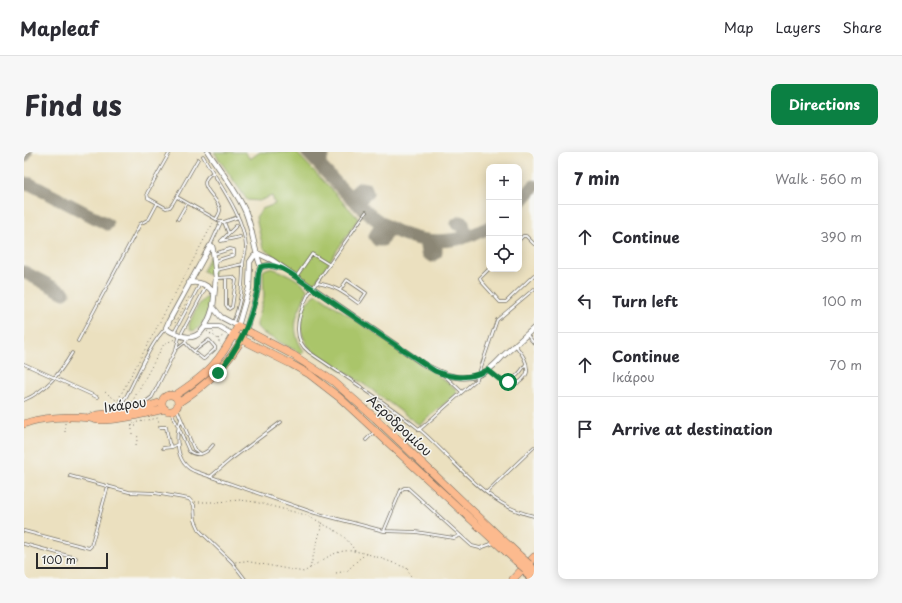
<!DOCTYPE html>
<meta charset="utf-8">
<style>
:root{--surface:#fff;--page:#f7f7f7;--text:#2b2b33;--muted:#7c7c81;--line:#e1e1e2;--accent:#0b8043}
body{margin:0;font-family:"Playpen Sans",sans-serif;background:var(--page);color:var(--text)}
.controls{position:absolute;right:12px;top:12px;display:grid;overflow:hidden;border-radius:8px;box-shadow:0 2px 10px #0003}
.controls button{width:36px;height:36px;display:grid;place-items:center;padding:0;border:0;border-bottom:1px solid var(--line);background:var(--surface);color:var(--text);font:20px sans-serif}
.scale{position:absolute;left:12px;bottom:10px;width:72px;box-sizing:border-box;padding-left:4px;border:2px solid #2b2b2b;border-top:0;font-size:11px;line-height:14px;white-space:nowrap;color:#2b2b2b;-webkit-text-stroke:3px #f6f6f2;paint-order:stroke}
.stop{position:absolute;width:12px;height:12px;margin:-9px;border:3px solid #0b8043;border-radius:50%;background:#fff}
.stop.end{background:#0b8043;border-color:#fff;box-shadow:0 1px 4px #0008}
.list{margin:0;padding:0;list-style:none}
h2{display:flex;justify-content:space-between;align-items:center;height:52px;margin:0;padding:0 16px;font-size:17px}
h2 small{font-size:13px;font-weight:400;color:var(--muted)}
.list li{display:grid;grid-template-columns:26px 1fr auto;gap:12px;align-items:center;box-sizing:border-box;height:64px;padding:0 16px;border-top:1px solid var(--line)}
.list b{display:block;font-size:15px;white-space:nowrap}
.list p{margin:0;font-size:13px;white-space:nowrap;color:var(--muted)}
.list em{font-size:13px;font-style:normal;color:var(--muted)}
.icon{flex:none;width:22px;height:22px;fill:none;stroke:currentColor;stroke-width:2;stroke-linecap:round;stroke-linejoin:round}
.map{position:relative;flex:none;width:510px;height:427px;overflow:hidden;border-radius:8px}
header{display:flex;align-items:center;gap:24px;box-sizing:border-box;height:56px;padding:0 20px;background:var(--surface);border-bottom:1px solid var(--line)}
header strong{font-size:19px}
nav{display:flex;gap:22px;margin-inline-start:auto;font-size:14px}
.intro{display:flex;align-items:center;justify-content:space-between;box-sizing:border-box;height:96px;padding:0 24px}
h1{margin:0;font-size:28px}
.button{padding:10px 18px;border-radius:8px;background:var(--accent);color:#fff;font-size:14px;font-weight:700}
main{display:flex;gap:24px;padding:0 24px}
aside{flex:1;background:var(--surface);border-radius:8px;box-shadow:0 2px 10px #0003}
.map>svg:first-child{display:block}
</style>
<header>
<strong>Mapleaf</strong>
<nav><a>Map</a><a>Layers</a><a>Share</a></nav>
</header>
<div class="intro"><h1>Find us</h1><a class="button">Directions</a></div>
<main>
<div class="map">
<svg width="510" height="427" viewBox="0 0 510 427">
<rect width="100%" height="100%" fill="#f6f6f2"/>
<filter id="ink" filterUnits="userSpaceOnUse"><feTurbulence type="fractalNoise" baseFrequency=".025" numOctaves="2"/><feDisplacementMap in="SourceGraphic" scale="8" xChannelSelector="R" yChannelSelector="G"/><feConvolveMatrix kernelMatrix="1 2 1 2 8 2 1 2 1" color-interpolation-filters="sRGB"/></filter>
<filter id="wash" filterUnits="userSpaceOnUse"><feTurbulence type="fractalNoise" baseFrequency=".012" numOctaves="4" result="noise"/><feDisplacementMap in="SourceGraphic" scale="16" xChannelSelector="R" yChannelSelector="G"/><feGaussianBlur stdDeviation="0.9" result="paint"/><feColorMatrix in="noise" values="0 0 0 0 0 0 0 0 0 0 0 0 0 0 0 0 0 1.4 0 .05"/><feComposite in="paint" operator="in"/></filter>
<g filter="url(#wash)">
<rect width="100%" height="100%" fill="#ebe0bf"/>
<!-- green -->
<path fill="#aac56b" stroke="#6a784b" d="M190,0h31l5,7 10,-7h36l62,66v1l-43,64 -4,1 -48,-36 -7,-31 6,-8 13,-5 -3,-8 -13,5 -12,-1z
M186,104l1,1 3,17 -2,2 -9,-5z
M246,116c10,2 33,12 37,22 -1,6 -5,12 -7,18 -7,14 -6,30 4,43l-2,3 -39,-21 -6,-6v-7l7,-23 -1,-26 3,-2z
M293,142l120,81 19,14 1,4 -35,30 -4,1 -50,-37 -54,-35c-18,-15 -19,-46 3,-58z
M185,145c4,11 -5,30 -16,34l-3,-1 -1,-5c3,-8 11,-27 20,-28z"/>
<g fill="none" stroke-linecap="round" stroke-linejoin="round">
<!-- taxiway -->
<path stroke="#8b8675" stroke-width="13" d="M283,0c42,43 82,100 150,87 11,-2 22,-7 32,-11
M0,4l2,-4
M293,10l3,-1 4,-9
M0,31l6,1 77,40
M326,45l3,-2 8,-7 5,1 1,4 -8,7h-5
M495,52l15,-18
M357,72v2l-6,10 3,4h4l5,-10 3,-1
M433,72l4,-2 2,1 2,10 -2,5
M401,88l2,13 5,3 4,-3v-10l2,-2
M0,120l40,21"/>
</g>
</g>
<g filter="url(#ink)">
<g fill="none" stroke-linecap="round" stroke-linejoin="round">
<defs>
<path id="service" d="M146,0l-23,41 1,5 2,1 16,9 4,-1 3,-4 25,-44
M179,4c15,27 41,59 43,91 0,6 -3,12 -3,18 0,20 -2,39 -10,57
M188,21c-19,13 7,23 8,37 0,3 -2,6 -4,9
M153,45l44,25h3l14,-5
M342,60l-58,83c-9,18 -18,43 1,57 37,25 75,49 110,77 36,30 66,77 115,87
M154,67l9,-16
M200,70l4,10
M213,73l-16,16 19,-4
M495,88l4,-4h3l8,8
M186,94l11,-24
M190,102l16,-5 4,1v5l-19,6
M465,117l-9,9 1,3 19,21h6l28,-27
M192,118l27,-6
M272,125l16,-23 18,11
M193,126l16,-1 3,3 -4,27 -3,2 -3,-4v-27
M293,131c18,3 26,9 41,20l2,-1 6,-9 -19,-13 -7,10
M150,181l26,-49
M503,183l7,8
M163,186l-2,4c5,7 12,12 18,17h1l11,-10v-2l-6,-7 -15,11
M54,189l59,-111 3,-6 9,-5 8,-15
M152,197l9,-7
M0,212l73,33
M465,218c9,8 22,21 33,10 3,-3 6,-7 5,-11 0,-9 -6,-16 -11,-23
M421,224l17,16
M482,231c12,-7 13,-9 20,-19
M0,248c22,-9 36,-27 48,-47
M99,249l3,3 5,1 13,-2 8,-6 24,-48 3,-11 27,-51
M152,255l18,42 7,5
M146,258l8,16 11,25c9,7 18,2 24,-6
M90,260c1,-7 10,-10 13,-17 10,-19 24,-53 39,-67
M157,267c-6,16 -6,44 13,52l121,42 69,18 17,-41 3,-2h4l64,58 8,2 14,-5
M136,275h6l3,16 3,4
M395,278l58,-51 20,-59 37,-31
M342,288l9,-9
M139,296l9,-1 6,-3
M46,324l59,16 26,1 34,6 5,6 1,15 5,11 32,31 13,17
M186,325l20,-17 51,-38
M463,340l47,-45
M0,379l65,17 2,-2 17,-60
M360,379l32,1 38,6 5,-2
M0,392l52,14"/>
<path id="minor" d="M184,0c13,20 29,39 38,61 7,18 8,37 15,54l-3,5v17l-12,41
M237,115l8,-2 11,3
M165,131c10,-2 20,2 25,11
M189,155c-5,18 -14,38 -36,27 -4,-1 -8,-3 -11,-6l3,-7 41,-75h2l1,4 3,28 -3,29 8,10 17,9 11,-38 1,-26 4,-6 5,-2 13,6 150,103c20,12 44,22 66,7 6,-4 11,-10 16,-15 10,-9 20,-18 30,-27
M181,175h14l14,8"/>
<path id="primary" d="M209,183l58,29 18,10 31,24 176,163
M138 251a8 8 0 1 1 16 0a8 8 0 1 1-16 0Z
M150,244c34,-22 46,-34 64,-70l55,29 40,26 42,37 145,138
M154,251c27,-17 50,-37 65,-66
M64,266l9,-3 35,-4 30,-9
M0,272c15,-7 48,-8 65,-6 3,0 6,2 9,2 23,0 45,-6 67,-11
M489,427l21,-22"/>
<path id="motorway" d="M505,412l5,7
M501,417l6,10"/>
</defs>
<!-- service casing -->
<use href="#service" stroke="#6e6a5f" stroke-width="3.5"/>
<!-- minor casing -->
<use href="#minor" stroke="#6e6a5f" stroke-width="6"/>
<!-- primary casing -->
<use href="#primary" stroke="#6e6a5f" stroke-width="8"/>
<!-- motorway casing -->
<use href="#motorway" stroke="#6e6a5f" stroke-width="10"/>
<!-- path -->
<path stroke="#6e6a5f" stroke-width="1" stroke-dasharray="1 3" stroke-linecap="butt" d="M151,171l14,-26
M183,179l10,7 4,7
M186,182l4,-2
M194,187l5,-3
M81,240l11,8h2l2,-4 93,-173
M137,244l5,-4 6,-2
M108,250l32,-58 11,-5
M109,271l25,-5 1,6
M107,274h5v-2l-1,-1
M41,280v-10
M108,282v-11
M112,293l2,-10
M171,350h22l23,-2 15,2 51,13 14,7 1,6 -11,40 -6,4 -59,-11 -10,1
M297,371c17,9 23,11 34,28
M286,416c10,-6 21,-15 34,-17 18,-2 45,11 63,17l5,11
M312,421l11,-2 12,-12 7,-5"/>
<!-- service -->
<use href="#service" stroke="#fff" stroke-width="2"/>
<!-- minor -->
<use href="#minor" stroke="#fff" stroke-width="4.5"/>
<!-- primary -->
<use href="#primary" stroke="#fcba8e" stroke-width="7"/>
<!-- motorway -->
<use href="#motorway" stroke="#fcba8e" stroke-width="8"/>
<defs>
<path id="primary-bridge" d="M496,404l9,8
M492,409l9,8"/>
</defs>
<!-- primary-bridge casing -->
<use href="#primary-bridge" stroke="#6e6a5f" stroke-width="8" stroke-linecap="butt"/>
<!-- primary-bridge -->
<use href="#primary-bridge" stroke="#fcba8e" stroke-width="7"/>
</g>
</g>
<g fill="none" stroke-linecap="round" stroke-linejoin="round" filter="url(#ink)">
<!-- route -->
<path stroke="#0b8043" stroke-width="5" d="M194,221c21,-25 32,-49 39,-81 2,-9 -1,-18 4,-25 12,-5 25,3 35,10l89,61 50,33c19,8 35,8 53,-1l11,9 7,4 2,-1"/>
</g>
<g text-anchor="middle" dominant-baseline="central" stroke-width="3" stroke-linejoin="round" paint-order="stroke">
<!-- street labels -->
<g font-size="13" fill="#2b2b2b" stroke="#f6f6f2">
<text transform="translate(101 252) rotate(-8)">Ικάρου</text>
<text transform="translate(376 273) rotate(43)">Αεροδρομίου</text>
</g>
</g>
</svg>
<div class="controls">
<button>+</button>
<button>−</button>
<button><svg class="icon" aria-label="locate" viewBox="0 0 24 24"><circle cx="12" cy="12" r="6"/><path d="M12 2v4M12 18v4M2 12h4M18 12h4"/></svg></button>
</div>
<div class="scale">100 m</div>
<div class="stop" style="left:484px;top:230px"></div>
<div class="stop end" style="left:194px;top:221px"></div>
</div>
<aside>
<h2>7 min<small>Walk · 560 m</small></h2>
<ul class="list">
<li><svg class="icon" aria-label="ahead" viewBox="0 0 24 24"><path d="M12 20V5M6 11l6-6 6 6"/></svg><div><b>Continue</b></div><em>390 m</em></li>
<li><svg class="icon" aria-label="left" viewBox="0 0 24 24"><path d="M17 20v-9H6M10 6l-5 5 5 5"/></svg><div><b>Turn left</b></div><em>100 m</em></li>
<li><svg class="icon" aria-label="ahead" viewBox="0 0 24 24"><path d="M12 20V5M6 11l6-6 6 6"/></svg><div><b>Continue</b><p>Ικάρου</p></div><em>70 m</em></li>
<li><svg class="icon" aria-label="arrive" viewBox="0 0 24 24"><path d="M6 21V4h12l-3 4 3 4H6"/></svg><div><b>Arrive at destination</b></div></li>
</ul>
</aside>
</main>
